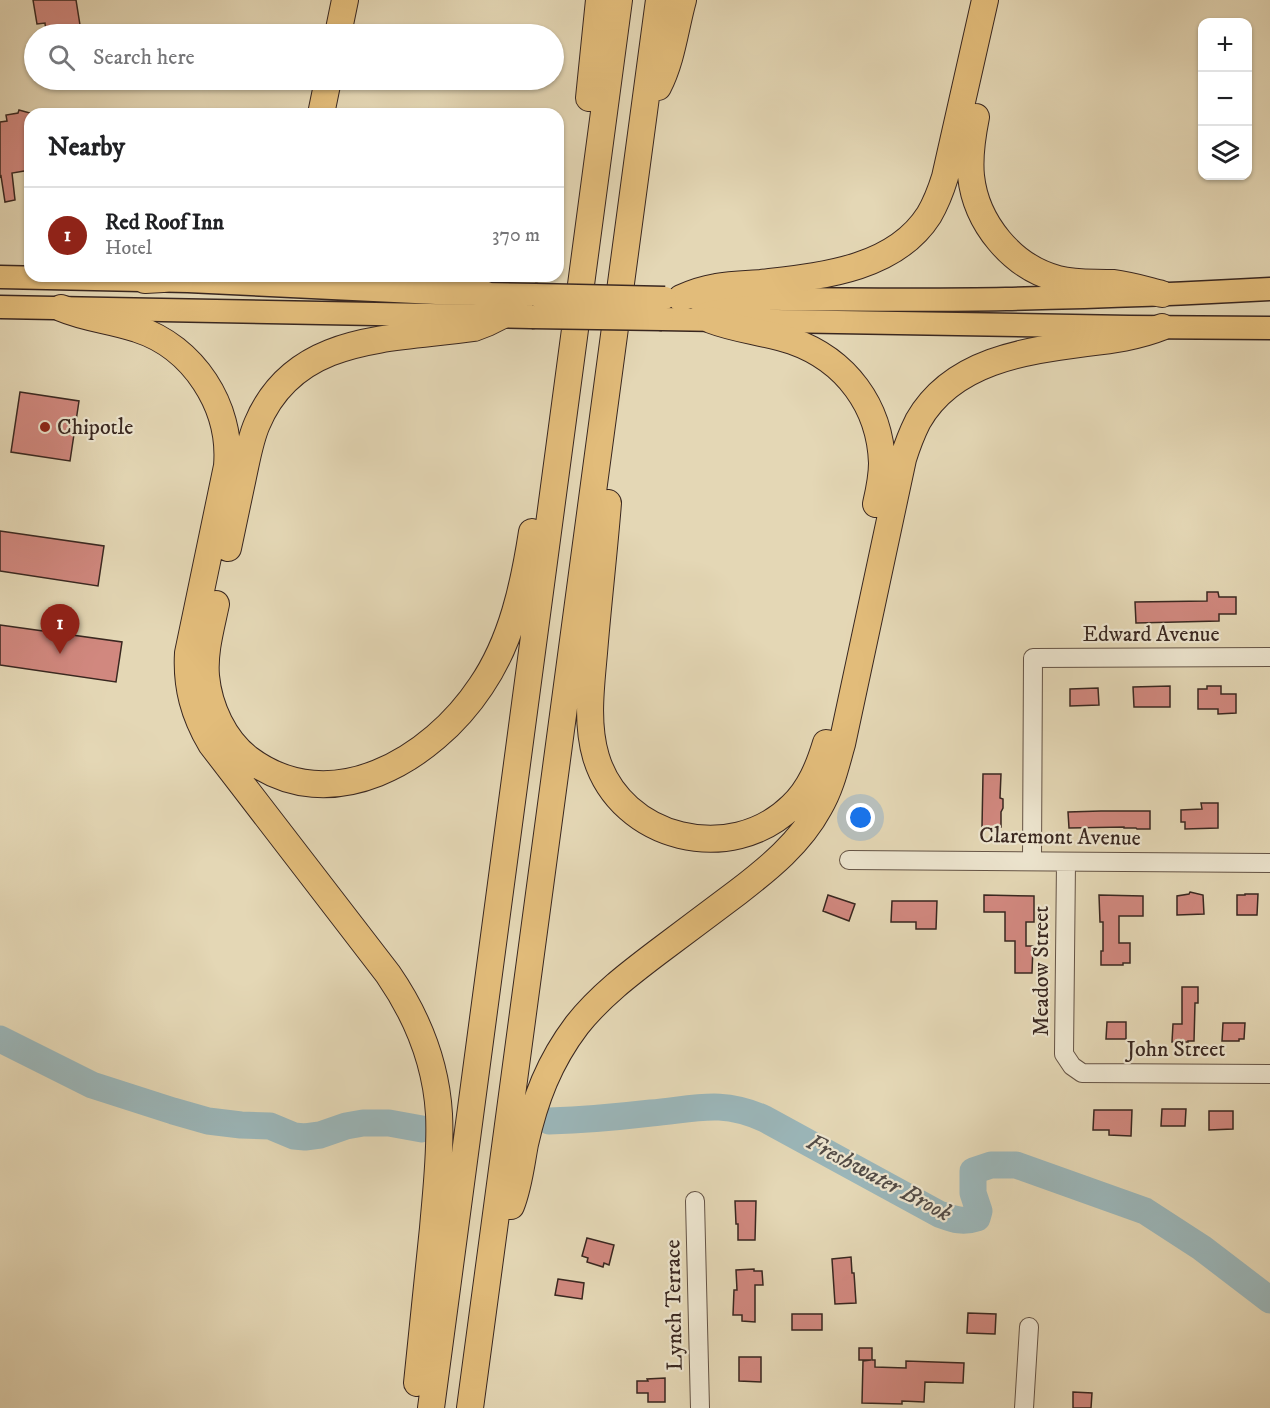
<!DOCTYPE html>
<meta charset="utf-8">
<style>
:root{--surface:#fff;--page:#f6f6f6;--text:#202124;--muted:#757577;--line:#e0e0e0;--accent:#8f2418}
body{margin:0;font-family:"IM FELL DW Pica",serif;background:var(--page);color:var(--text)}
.controls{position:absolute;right:18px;top:18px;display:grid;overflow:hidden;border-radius:12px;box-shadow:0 2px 4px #0004}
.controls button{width:54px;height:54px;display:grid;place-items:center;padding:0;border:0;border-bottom:2px solid var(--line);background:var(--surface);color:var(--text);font:30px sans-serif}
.you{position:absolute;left:861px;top:818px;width:21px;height:21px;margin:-15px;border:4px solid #fff;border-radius:50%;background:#1a73e8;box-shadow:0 0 0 9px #1a73e833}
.badge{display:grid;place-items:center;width:39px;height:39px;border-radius:50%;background:var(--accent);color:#fff;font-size:20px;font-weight:700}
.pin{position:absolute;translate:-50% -50px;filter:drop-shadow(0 2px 3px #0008)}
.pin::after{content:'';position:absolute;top:32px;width:21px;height:18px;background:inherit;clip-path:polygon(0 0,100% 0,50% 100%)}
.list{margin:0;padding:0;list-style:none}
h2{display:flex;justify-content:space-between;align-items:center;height:78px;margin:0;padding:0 24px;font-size:26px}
h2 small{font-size:20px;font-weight:400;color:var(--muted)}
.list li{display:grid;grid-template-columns:39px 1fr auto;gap:18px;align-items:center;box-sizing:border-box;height:96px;padding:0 24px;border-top:2px solid var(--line)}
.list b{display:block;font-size:22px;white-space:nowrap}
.list p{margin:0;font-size:20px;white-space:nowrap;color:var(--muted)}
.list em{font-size:20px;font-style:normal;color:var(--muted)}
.icon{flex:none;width:33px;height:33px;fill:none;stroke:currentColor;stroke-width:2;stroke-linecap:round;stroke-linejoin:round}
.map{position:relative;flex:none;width:1270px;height:1408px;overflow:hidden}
.search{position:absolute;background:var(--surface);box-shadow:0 2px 4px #0004;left:24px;top:24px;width:540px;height:66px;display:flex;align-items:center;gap:15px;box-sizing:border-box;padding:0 21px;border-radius:33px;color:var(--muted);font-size:22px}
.panel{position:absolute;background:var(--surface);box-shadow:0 2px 4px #0004;left:24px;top:108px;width:540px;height:174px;border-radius:18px}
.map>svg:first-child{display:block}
</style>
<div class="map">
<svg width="1270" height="1408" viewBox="0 0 1270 1408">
<rect width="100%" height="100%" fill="#e4d7b5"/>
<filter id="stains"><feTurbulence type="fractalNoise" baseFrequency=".00333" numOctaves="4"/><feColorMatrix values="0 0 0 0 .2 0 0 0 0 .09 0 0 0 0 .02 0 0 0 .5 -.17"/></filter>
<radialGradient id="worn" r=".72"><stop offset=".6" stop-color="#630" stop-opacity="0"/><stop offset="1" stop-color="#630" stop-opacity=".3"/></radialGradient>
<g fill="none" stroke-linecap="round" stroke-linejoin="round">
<!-- river -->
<path stroke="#9bb6b9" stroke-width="27" d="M0,1039l92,46 81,26 35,10 33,4 29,1 24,10 11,1 15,-2 26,-9 17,-3h26l33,6
M549,1121c34,-1 68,-4 102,-8 45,-4 70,-14 114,6l174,95c14,5 23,9 38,4l2,-7 -6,-18v-22l18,-6h25l129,46 57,37 68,52"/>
</g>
<!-- building -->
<path fill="#d1887f" stroke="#392720" stroke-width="1.5" d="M33,0h43l4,25h-2l1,9h-30v-2l-3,1 -1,-10 -8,1z
M19,110l11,3v57l-18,3 3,27 -10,2 -4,-26 -1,1v-55l7,-1 -1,-6 12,-2z
M20,392l59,9 -9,60 -59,-9z
M0,531l104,15 -6,40 -98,-15z
M1207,592h11l1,5h17v17h-17v7l-83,2 -1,-21 72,-1z
M0,625l122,17 -6,40 -116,-17z
M1170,686v21h-36l-1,-20z
M1207,686h14v8h15v19l-18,1v-5h-20v-20h9z
M1098,688l1,17 -29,1v-17z
M983,774h18l-1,24 3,1v9l-2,4v15h-19z
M1201,803h17v25l-33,1v-7h-4v-12l21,-1z
M1101,811h49v18h-13l-1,-1h-12v-1l-55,1 -1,-16z
M1190,892l13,3 1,19 -27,1v-19l12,-2z
M1245,894h13l-1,21h-20v-20h8z
M828,895l27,9 -6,17 -26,-10z
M984,895l50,1v26h-8v24h7l-1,27h-17v-32h-10v-29h-21z
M1099,895l44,1v20h-24v27h11v20h-7v2h-22v-14h2v-29h-3z
M892,901h45l-1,28h-20v-7h-25z
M1182,987h16v16h-3l-1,38h-6v1h-16l1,-18h9z
M1107,1022h19v17h-20z
M1223,1023h22l-1,16h-5v2h-17z
M1162,1109h24l-1,17h-24z
M1094,1110h38l-1,26 -22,-1v-5h-16z
M1209,1111h24v18l-24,1z
M735,1201h21l-1,39h-17v-16h-2z
M587,1238l27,7 -5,20 -5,-2 -1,4 -16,-5 1,-4 -6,-2z
M851,1257l1,16h2l2,30 -21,1 -3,-45z
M754,1269v2h8l1,14h-8v37l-13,-1v-6h-9l1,-25h3l-1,-20z
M558,1279l26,4 -2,16 -27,-4z
M968,1313l28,1 -1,20 -28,-1z
M792,1314h30v16h-30z
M859,1348h13v12h3v7l31,1v-7l58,2 -1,20 -38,-1 -1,20 -22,-1v3l-40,-1 1,-42 8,-1h-12z
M739,1357h22v25l-22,-1z
M665,1378v24h-17v-9h-11v-12h11l-1,-2z
M1073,1392l19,1 -1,15h-18z"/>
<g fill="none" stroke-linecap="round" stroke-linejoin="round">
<defs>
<path id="minor" d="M849,860l421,3
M1032,861l1,-203 237,-1
M1066,862l-2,192 8,12 10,7 188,1
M695,1201l5,207
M1024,1408l5,-81"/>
<path id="major" d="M0,277l188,4 248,12 99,2
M696,298c103,1 207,3 310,1 88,-2 176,-5 264,-10
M0,307l532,10
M662,319l467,8 141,1"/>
<path id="highway" d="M338,34l7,-34
M658,87c14,-27 17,-58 25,-87
M589,98l10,-98
M321,114l7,-34
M976,117c-4,20 -7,39 -5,59 5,47 41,91 87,103 18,5 37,3 55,4 17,2 33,7 49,11
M416,276l37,7 31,11
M145,280l18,-1 15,-3
M681,298c11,-5 23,-9 35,-11 15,-3 30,-3 45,-4 59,-7 133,-13 168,-68 7,-12 12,-25 16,-38l40,-177
M61,308c26,11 50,12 76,21 56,18 95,77 90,137l-39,187c-2,34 6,62 23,91l177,230c29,42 48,89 51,140 2,38 -3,77 -6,114 -5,52 -11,103 -16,155
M711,320c26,10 54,12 81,21 54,19 88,65 90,122 0,14 -3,28 -6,41
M608,503c-4,50 -10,100 -14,150 -3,34 -8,70 2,104 25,83 135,109 196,49 18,-17 27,-40 34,-63
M228,548c5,-24 10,-48 15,-71 4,-18 7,-37 14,-53 38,-91 135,-84 217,-96l13,-5 14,-7
M216,604c-5,24 -12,48 -10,72 3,31 18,64 43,83 82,61 183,1 232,-73 31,-45 43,-102 51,-154
M511,1206c8,-20 10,-41 14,-62 10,-45 24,-82 52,-119 23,-29 52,-51 81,-73 27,-20 53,-40 80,-60 31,-24 62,-49 81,-84 12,-20 17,-43 23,-64l61,-285c4,-13 9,-26 15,-38 34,-60 106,-70 168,-78 26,-3 51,-6 76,-16
M431,1408l188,-1408
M470,1408l189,-1408"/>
</defs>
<!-- minor casing -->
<use href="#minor" stroke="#645345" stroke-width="20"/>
<!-- major casing -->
<use href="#major" stroke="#392720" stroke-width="25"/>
<!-- highway casing -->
<use href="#highway" stroke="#392720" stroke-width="28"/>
<!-- minor -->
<use href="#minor" stroke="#ede5cf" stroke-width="18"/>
<!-- major -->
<use href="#major" stroke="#e2bc7a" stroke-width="22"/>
<!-- highway -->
<use href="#highway" stroke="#e2bc7a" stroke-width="26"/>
<defs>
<path id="major-bridge" d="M535,295l130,3
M532,317l130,2"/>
</defs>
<!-- major-bridge casing -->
<use href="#major-bridge" stroke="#392720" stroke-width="25" stroke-linecap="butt"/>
<!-- major-bridge -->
<use href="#major-bridge" stroke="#e2bc7a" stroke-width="22"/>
</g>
<!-- markers -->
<circle fill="#8f2418" stroke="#ede5cf" stroke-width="2" cx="45" cy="427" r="6"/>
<g text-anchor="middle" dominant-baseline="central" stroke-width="4.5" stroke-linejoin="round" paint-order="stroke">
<!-- poi labels -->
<g font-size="22" fill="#392720" stroke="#ede5cf" text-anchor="start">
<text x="57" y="427">Chipotle</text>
</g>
<!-- street labels -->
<g font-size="22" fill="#392720" stroke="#ede5cf">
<text x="1151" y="634">Edward Avenue</text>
<text transform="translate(1060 837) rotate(1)">Claremont Avenue</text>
<text transform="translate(1041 971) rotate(-90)">Meadow Street</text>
<text x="1176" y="1049">John Street</text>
<text transform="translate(674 1305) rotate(-91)">Lynch Terrace</text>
</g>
<!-- water labels -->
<g font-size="24" font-style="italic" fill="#524b46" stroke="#ede5cf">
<text transform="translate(879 1178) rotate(28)">Freshwater Brook</text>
</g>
</g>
<rect width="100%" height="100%" filter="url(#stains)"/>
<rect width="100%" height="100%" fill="url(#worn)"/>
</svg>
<div class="controls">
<button>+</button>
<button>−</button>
<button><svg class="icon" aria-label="layers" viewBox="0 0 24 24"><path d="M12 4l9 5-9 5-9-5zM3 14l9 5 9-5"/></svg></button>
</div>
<div class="you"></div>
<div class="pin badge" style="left:60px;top:654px">1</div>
<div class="search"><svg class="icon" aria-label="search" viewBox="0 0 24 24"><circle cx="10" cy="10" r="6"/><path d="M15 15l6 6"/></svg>Search here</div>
<section class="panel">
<h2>Nearby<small></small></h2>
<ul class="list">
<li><span class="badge">1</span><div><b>Red Roof Inn</b><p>Hotel</p></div><em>370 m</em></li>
</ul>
</section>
</div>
